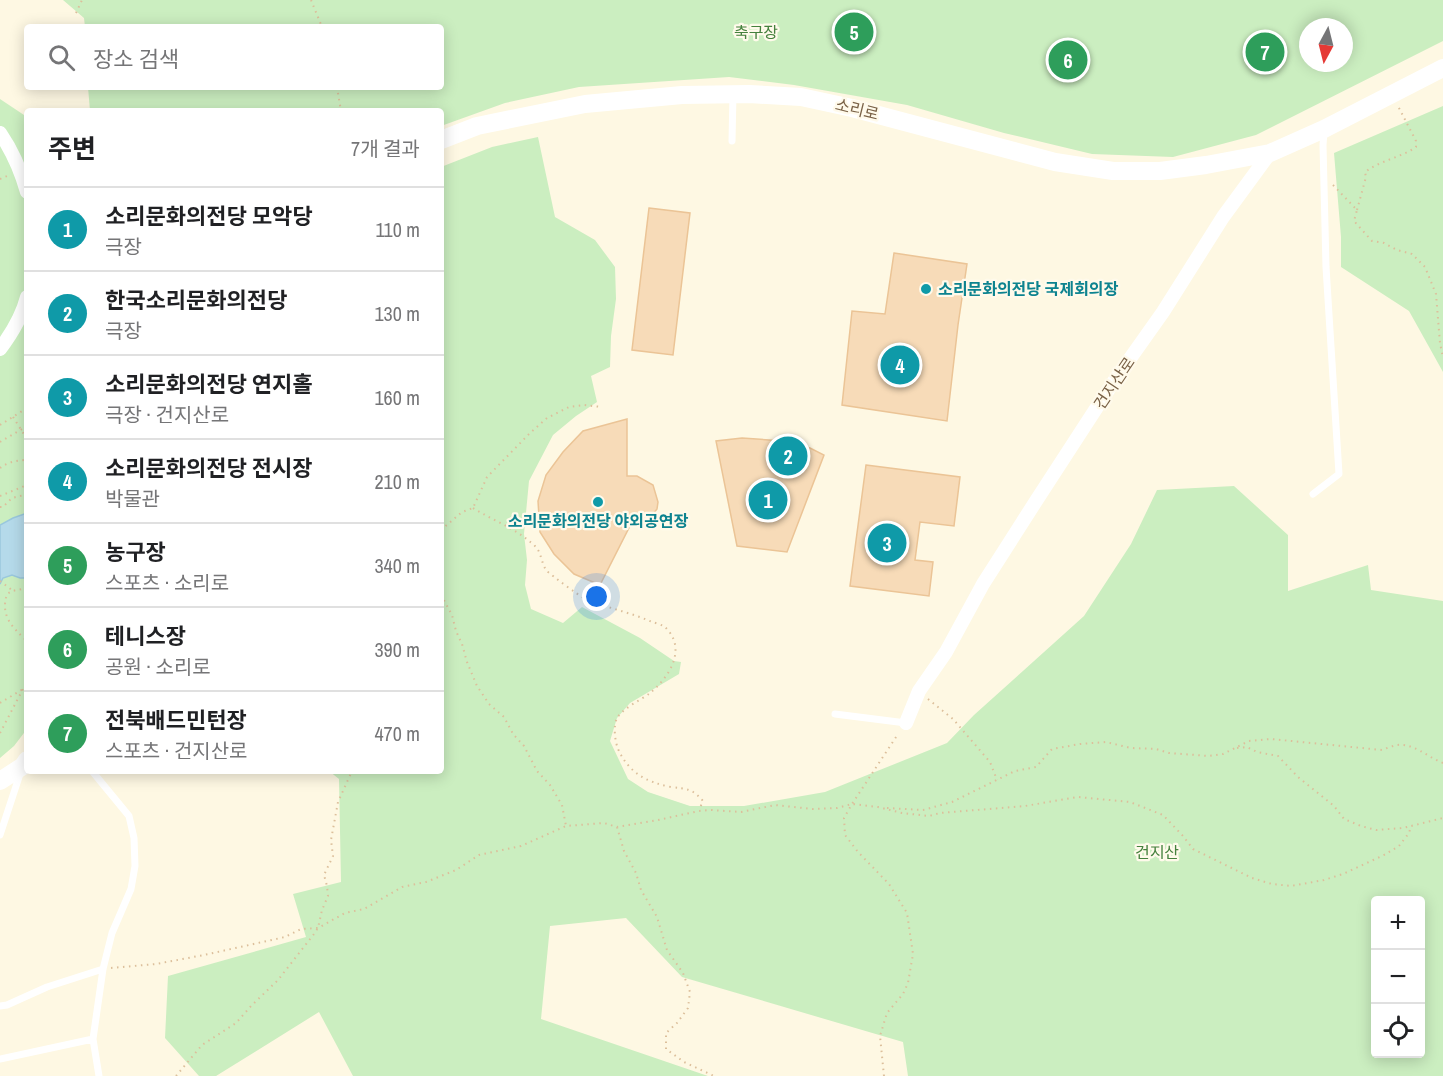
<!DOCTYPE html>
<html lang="ko">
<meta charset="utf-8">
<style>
:root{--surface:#fff;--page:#f2f2f2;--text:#202124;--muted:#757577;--line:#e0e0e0;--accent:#7f4d2f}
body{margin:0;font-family:"Archivo Narrow","Noto Sans KR",sans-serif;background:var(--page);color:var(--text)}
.controls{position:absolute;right:18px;bottom:18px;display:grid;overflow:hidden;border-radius:6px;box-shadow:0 3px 15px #0003}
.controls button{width:54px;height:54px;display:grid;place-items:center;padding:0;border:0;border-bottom:2px solid var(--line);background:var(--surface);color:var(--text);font:30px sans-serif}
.compass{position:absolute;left:1299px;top:18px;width:54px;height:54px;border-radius:50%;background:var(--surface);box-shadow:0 3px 15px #0003;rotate:187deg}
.you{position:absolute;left:597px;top:597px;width:21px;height:21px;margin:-15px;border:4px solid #fff;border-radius:50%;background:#1a73e8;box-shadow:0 0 0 9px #1a73e833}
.badge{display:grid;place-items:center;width:39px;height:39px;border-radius:50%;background:var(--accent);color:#fff;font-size:20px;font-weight:700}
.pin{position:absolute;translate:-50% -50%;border:3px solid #fff;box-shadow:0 2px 6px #0006}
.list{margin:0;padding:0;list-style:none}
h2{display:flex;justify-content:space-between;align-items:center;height:78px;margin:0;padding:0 24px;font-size:26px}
h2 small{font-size:20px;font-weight:400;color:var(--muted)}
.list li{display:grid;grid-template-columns:39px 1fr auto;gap:18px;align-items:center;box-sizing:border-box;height:84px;padding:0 24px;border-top:2px solid var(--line)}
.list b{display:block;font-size:22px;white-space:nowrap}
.list p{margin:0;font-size:20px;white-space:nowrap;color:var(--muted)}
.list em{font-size:20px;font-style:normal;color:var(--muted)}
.icon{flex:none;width:33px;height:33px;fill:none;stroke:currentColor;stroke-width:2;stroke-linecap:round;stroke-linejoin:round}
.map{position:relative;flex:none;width:1443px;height:1076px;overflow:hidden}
.search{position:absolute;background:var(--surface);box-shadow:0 3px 15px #0003;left:24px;top:24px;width:420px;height:66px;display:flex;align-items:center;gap:15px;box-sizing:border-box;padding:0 21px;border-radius:6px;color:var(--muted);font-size:22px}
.panel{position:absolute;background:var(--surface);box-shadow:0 3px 15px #0003;left:24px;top:108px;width:420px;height:666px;border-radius:6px}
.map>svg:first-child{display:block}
</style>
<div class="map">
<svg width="1443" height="1076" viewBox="0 0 1443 1076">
<rect width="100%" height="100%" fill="#fef8e3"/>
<!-- green -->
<path fill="#cbeec0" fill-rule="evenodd" d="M63,0h1380v41l-187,94 -83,22 -81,-3 -88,-21 -97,-28 -113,-20 -65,-8 -150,10 -74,16 -64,23v-15h-351l-2,-24h353v-60h-356l-1,-9zM1308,27h36v36h-36z
M0,99l27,18v612l-13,17 -14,12z
M1443,106v266l-34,-61 -68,-44v-30l-7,-84z
M538,137l17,80 40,23 20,27 1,32 -5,37 -1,31 -19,9 6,26 -21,14 -23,19 -24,46 -5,53 3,26 -2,25 6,24 32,14 19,-16 58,31 34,23 7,1 -2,12 -49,29 -13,15 -7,23 18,38 20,13 42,14h54l81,-14 122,-49 27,-28 110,-99 47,-72 26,-54 77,-4 54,49v56l80,-26 3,25 72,11v475h-535l-5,-34 -221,-65 -56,-59 -76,8 -9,93 167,57h-355l-34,-64 -103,64h-17l-34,-38 3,-62 138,-39 -13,-43 48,-12 -2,-103 -10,-8h112v-604l51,-20zM1376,900h44v154h-44z"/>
<!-- water -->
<path fill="#b5daea" stroke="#9ac8dd" stroke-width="1.5" d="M27,513v65h-7l-8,-3 -9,3 -3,6v-59l13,-7z"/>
<!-- building -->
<path fill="#f7dbb8" stroke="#ebc496" stroke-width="1.5" d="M649,208l41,5 -17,142 -41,-5z
M894,253l73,11 -9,61 -11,96 -105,-16 10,-94 33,3z
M627,419v57h10l16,9 5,17 -1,7 -8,10 -18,5 -31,61 -26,-11 -20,-20 -14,-22 -2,-31 8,-26 17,-23 20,-21z
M742,438l41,3 27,7 14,7 -37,97 -50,-6 -21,-105z
M866,465l94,12 -6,49 -34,-4 -5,38 18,2 -4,34 -79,-10z"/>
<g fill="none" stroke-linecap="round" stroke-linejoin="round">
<!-- path -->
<path stroke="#dcbf9b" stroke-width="2" stroke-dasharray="1.5 4.5" stroke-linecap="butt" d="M311,0l11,27
M76,13l6,-13
M337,87l4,24
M0,179l7,-3
M1333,185l24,25 -3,11 18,20 12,2 13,7 15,4 13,13 11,27 4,49 3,15
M1357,210l9,-33 -1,-5c16,-12 35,-14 51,-25v-6l-18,-35
M13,417l14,22
M0,425l27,-17
M0,442l27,-16
M0,468c8,-6 17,-8 27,-8
M0,496l27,-11
M0,507h3l9,-9 12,-3 3,1
M473,508c21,13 44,21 62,38 7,7 6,18 12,25 4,4 31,24 37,27 22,10 46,14 68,24 4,1 10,3 13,5 3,3 7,8 8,11 9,20 -8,43 -23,55 -9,7 -27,15 -33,25 -4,8 -2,23 1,31 11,24 28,33 53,38 15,2 21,1 32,14l-4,9
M441,530l21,-18 11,-4 14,-31 43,-44 17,-15 22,-11 15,-2 18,2
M0,581l12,9
M27,588l-15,3 -5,3c-7,22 5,33 20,47
M441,595l11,20 4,16 6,13 5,18 10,24 12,18 15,13 9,17 11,12 13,25 13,14 12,20 4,21
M928,699l25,20 37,43 7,18
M0,703l23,-14 4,-6
M0,733l23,-44
M1237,748l10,-1 10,5 21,4 20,21 36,29 10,13 17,7 15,4 27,-2 8,-2
M887,808l36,2 29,-8 63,-31 21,-4 16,-18 28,-5 26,-2 25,6 25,1 13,4 40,3 14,-2 26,-13 22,-2 111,11c5,-2 10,-4 15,-5 17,-2 30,12 46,18
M617,827l7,24 12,22 5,17 16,27 10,33 16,23 7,19 -2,16 -11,15 -11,10v16l18,13 30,14
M111,968l45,-4 48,-9 81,-18 16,-8 17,-1 27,-15 19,-4 38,-22 24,-5 30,-12 23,-15 42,-9 45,-20 38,-3 13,4 41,-7 41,-9 12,-1 30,2 34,-7 38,4 24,-1 15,-4 26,3 24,6 27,3 11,-3 85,-7 53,-9 52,5 33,13 20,21 10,13 59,29 20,6 19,2 33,-6 19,-6 41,-19 15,-9 10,-13 2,-7 32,-8
M176,1076l26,-31 34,-22 15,-17 27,-26 36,-46 4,-6 4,-18 6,-14 -1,-10 -3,-11 9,-19 -2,-16 7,-38 14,-31
M884,1076l-4,-40 7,-23 16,-19 5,-11 5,-29 -6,-41 -18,-29 -31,-32 -13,-17 -1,-17 8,-14 46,-70"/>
<!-- lane -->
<path stroke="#fff" stroke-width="7" d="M732,141l1,-47
M1313,494l26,-20 -13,-207 -3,-122 1,-13
M835,714l71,9
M92,771l37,45 5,22 1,28 -4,23 -19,44 -9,36 -10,70 6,37
M0,835l21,-64
M0,1006l7,-1 40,-18 56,-18
M0,1059l93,-20"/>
<!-- street -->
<path stroke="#fff" stroke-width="14" d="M0,133c13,19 21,38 27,59
M0,349c12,-16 22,-32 27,-52
M906,723l13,-32 27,-39 37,-68 53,-83 76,-117 51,-72 60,-95 47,-64"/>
<!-- secondary -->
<path stroke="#fff" stroke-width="18" d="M441,140l36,-14 108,-22 97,-9 67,-1 52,3 51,11 203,54 58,9h47l46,-6 64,-12 54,-24 119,-61
M0,781l23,-15 4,-6"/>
</g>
<!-- markers -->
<g fill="#0f9aa8" stroke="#fffaeb" stroke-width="2">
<circle cx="926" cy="289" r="6"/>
<circle cx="598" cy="502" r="6"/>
</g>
<g text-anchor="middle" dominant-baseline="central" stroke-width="4.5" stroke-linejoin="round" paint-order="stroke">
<!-- park labels -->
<g font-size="16" fill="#45813d" stroke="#fffaeb">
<text x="756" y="32">축구장</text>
<text x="1157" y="852">건지산</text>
</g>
<!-- street labels -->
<g font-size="16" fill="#796146" stroke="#fffaeb">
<text transform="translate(857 109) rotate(14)">소리로</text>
<text transform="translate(1114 383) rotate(-56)">건지산로</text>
</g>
<!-- culture labels -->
<g font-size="16" font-weight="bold" fill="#0d838f" stroke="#fffaeb" text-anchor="start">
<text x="938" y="289">소리문화의전당 국제회의장</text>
<text x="598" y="521" text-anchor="middle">소리문화의전당 야외공연장</text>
</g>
</g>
</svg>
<div class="controls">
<button>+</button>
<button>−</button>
<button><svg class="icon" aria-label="locate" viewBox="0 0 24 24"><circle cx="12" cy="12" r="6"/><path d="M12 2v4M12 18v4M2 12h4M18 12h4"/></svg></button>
</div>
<svg class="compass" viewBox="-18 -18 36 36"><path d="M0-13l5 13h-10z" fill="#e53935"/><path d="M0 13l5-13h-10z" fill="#757577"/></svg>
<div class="you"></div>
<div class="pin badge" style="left:768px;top:500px;background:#0f9aa8">1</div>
<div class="pin badge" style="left:788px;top:456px;background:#0f9aa8">2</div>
<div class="pin badge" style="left:887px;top:543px;background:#0f9aa8">3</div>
<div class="pin badge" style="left:900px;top:365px;background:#0f9aa8">4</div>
<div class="pin badge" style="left:854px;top:32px;background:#2e9e5b">5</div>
<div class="pin badge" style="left:1068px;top:60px;background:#2e9e5b">6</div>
<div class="pin badge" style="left:1265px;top:52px;background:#2e9e5b">7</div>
<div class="search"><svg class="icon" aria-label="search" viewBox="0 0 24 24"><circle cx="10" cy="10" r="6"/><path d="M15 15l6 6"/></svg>장소 검색</div>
<section class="panel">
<h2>주변<small>7개 결과</small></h2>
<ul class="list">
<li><span class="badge" style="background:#0f9aa8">1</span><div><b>소리문화의전당 모악당</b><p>극장</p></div><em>110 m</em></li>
<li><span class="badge" style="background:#0f9aa8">2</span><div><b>한국소리문화의전당</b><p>극장</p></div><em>130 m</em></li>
<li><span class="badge" style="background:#0f9aa8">3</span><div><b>소리문화의전당 연지홀</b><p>극장 · 건지산로</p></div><em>160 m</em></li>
<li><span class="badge" style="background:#0f9aa8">4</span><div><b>소리문화의전당 전시장</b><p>박물관</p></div><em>210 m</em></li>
<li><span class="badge" style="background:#2e9e5b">5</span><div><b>농구장</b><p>스포츠 · 소리로</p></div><em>340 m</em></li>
<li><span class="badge" style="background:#2e9e5b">6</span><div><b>테니스장</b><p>공원 · 소리로</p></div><em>390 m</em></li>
<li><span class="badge" style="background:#2e9e5b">7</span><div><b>전북배드민턴장</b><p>스포츠 · 건지산로</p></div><em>470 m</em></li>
</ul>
</section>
</div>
